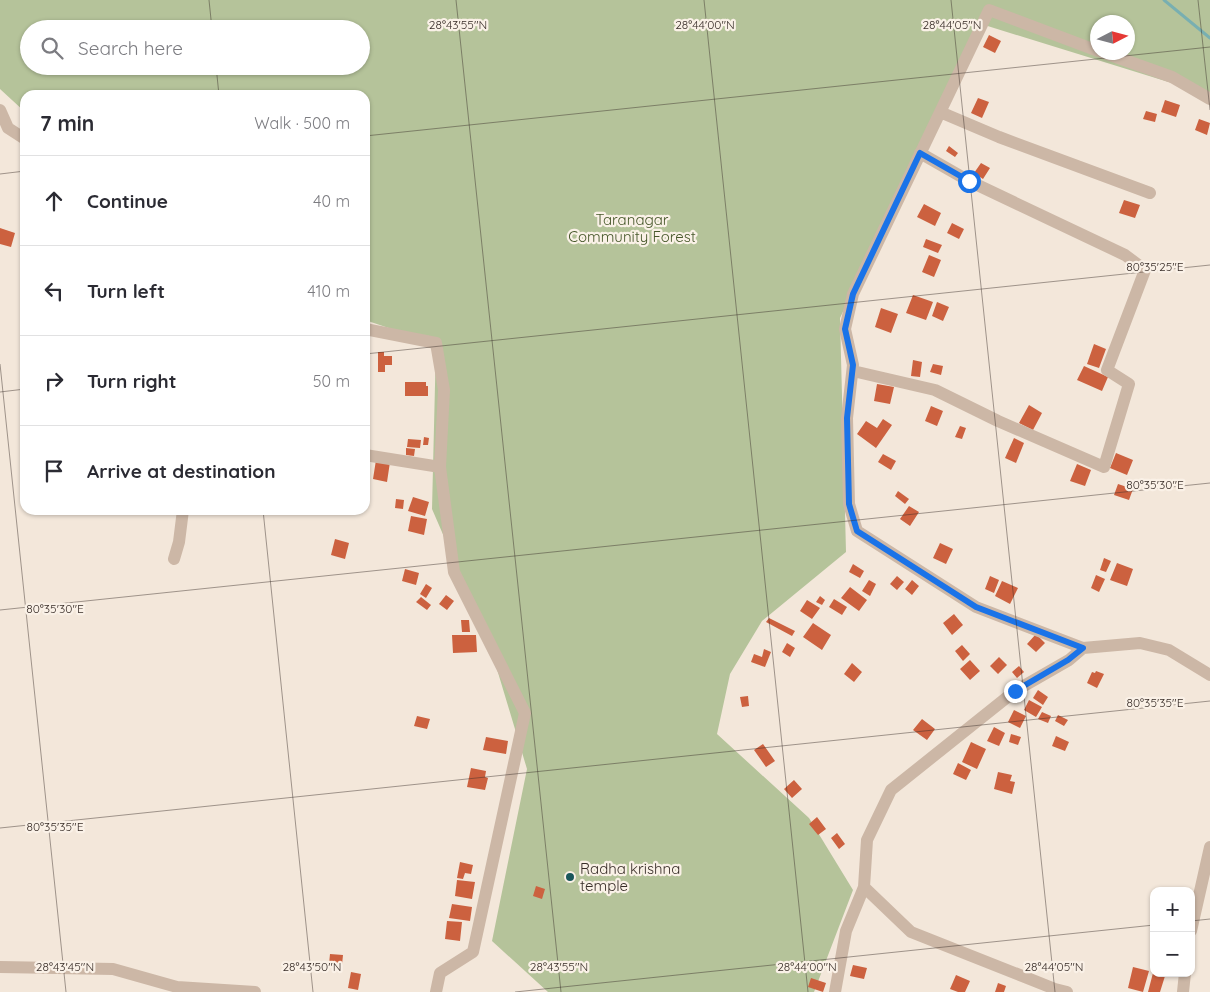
<!DOCTYPE html>
<meta charset="utf-8">
<style>
:root{--surface:#fff;--page:#f7f7f7;--text:#2b2b33;--muted:#7c7c81;--line:#e1e1e2}
body{margin:0;font-family:Quicksand,sans-serif;background:var(--page);color:var(--text)}
.controls{position:absolute;right:15px;bottom:15px;display:grid;overflow:hidden;border-radius:10px;box-shadow:0 1px 4px #0004}
.controls button{width:45px;height:45px;display:grid;place-items:center;padding:0;border:0;border-bottom:1px solid var(--line);background:var(--surface);color:var(--text);font:25px sans-serif}
.compass{position:absolute;left:1090px;top:15px;width:45px;height:45px;border-radius:50%;background:var(--surface);box-shadow:0 1px 4px #0004;rotate:84deg}
.stop{position:absolute;width:15px;height:15px;margin:-11px;border:4px solid #1a73e8;border-radius:50%;background:#fff}
.stop.end{background:#1a73e8;border-color:#fff;box-shadow:0 1px 5px #0008}
.list{margin:0;padding:0;list-style:none}
h2{display:flex;justify-content:space-between;align-items:center;height:65px;margin:0;padding:0 20px;font-size:21px}
h2 small{font-size:16px;font-weight:400;color:var(--muted)}
.list li{display:grid;grid-template-columns:32px 1fr auto;gap:15px;align-items:center;box-sizing:border-box;height:90px;padding:0 20px;border-top:1px solid var(--line)}
.list b{display:block;font-size:19px;white-space:nowrap}
.list em{font-size:16px;font-style:normal;color:var(--muted)}
.icon{flex:none;width:28px;height:28px;fill:none;stroke:currentColor;stroke-width:2;stroke-linecap:round;stroke-linejoin:round}
.map{position:relative;flex:none;width:1210px;height:992px;overflow:hidden}
.search{position:absolute;background:var(--surface);box-shadow:0 1px 4px #0004;left:20px;top:20px;width:350px;height:55px;display:flex;align-items:center;gap:12px;box-sizing:border-box;padding:0 18px;border-radius:28px;color:var(--muted);font-size:19px}
.panel{position:absolute;background:var(--surface);box-shadow:0 1px 4px #0004;left:20px;top:90px;width:350px;height:425px;border-radius:15px}
.map>svg:first-child{display:block}
</style>
<div class="map">
<svg width="1210" height="992" viewBox="0 0 1210 992">
<rect width="100%" height="100%" fill="#f3e7da"/>
<!-- green -->
<path fill="#b5c39a" fill-rule="evenodd" d="M0,0h1210v97l-6,-4 -226,-70 -138,295 6,234 -84,69 -32,53 -13,60 92,84 44,72 -39,102h-266l-56,-51 35,-172 -40,-133 -55,-127 4,-165 -71,-24v-225h-340v17l-25,-23zM1098,22h30v30h-30zM29,29h332v37h-332z"/>
<g fill="none" stroke-linecap="round" stroke-linejoin="round">
<!-- stream -->
<path stroke="#78afb1" stroke-width="3" d="M1164,0l46,38"/>
</g>
<!-- building -->
<path fill="#cc613f" d="M989,35l12,6 -6,12 -12,-6z
M978,98l11,4 -7,16 -11,-5z
M1165,100l15,5 -4,12 -15,-5z
M1146,111l11,3 -2,8 -12,-3z
M1199,119l11,4 -3,12 -12,-5z
M949,146l9,7 -3,4 -9,-6z
M981,163l9,5 -7,11 -9,-6z
M1124,200l16,5 -5,13 -16,-5z
M924,204l17,9 -6,13 -18,-9z
M952,223l12,6 -5,10 -12,-6z
M0,228l15,5 -4,14 -11,-3z
M926,239l16,6 -4,8 -15,-6z
M929,255l12,5 -7,17 -12,-5z
M913,295l20,7 -7,18 -20,-7z
M937,302l12,5 -6,14 -11,-5z
M881,308l17,6 -7,19 -16,-6z
M1094,344l12,5 -7,19 -12,-4z
M378,352h6v4h8v9h-7v7h-7z
M913,360l9,2 -2,15 -9,-1z
M933,364l10,2 -2,9 -11,-3z
M1084,366l24,11 -6,14 -25,-11z
M405,382h21v4h2v10h-23z
M877,384l17,3 -4,17 -16,-3z
M1029,405l13,8 -9,17 -14,-7z
M931,406l12,5 -6,15 -12,-5z
M883,419l9,6 -16,23 -19,-14 9,-13 11,7z
M960,426l6,2 -4,11 -7,-2z
M424,437l5,1 -1,7h-5z
M1014,438l10,5 -8,20 -11,-5z
M408,439l13,1 -1,8 -13,-1z
M406,448l9,1 -1,7 -8,-1z
M1116,453l17,7 -6,15 -17,-7z
M883,454l13,7 -5,9 -13,-8z
M376,460l14,2 -3,20 -14,-3z
M1077,464l14,6 -6,16 -15,-5z
M1118,484l15,5 -4,11 -15,-5z
M898,491l11,8 -4,5 -10,-8z
M413,497l16,5 -4,14 -17,-5z
M396,499l8,1 -1,9 -8,-1z
M909,506l10,6 -9,14 -10,-7z
M411,516l16,3 -3,16 -16,-4z
M335,539l14,4 -4,16 -14,-4z
M940,543l13,6 -7,15 -13,-6z
M1104,558l7,3 -5,11 -6,-2z
M1117,563l16,6 -6,17 -17,-6z
M853,564l11,7 -4,7 -11,-6z
M405,569l14,4 -3,12 -14,-4z
M1096,575l9,4 -6,13 -8,-4z
M897,576l7,6 -7,8 -7,-6z
M990,576l9,4 -5,13 -9,-4z
M869,580l7,4 -6,12 -8,-5z
M912,580l7,6 -7,9 -7,-6z
M1002,581l16,7 -8,16 -15,-8z
M426,584l6,4 -6,10 -6,-4z
M850,587l17,13 -8,11 -18,-13z
M446,595l8,6 -7,9 -8,-6z
M820,596l5,4 -3,5 -6,-3z
M421,597l10,8 -4,5 -11,-8z
M834,599l13,8 -5,8 -13,-8z
M807,600l13,8 -8,11 -12,-8z
M954,614l9,11 -11,10 -9,-12z
M769,618l26,13 -3,5 -26,-14z
M461,620h8l1,12h-8z
M813,623l18,12 -9,15 -19,-13z
M1036,634l9,9 -9,9 -9,-8z
M452,635h24l1,17 -24,1z
M787,643l8,5 -5,9 -8,-5z
M962,645l8,9 -7,7 -8,-10z
M764,649l7,3 -6,15 -14,-5 3,-8 8,3z
M999,657l8,8 -9,9 -8,-8z
M970,660l10,11 -10,9 -10,-11z
M852,663l10,9 -8,10 -10,-8z
M1019,666l5,6 -7,6 -5,-6z
M1096,671l8,3 -7,14 -10,-5 5,-11 3,1z
M1038,690l10,7 -5,8 -10,-7z
M748,696l1,10 -7,1 -2,-10z
M1029,700l13,7 -6,10 -12,-7z
M1014,710l12,6 -6,12 -12,-6z
M1042,712l9,4 -3,7 -10,-4z
M1058,715l10,5 -4,6 -9,-5z
M417,716l13,3 -3,10 -13,-3z
M922,719l13,10 -8,11 -14,-10z
M994,727l11,6 -6,13 -12,-5z
M1011,734l10,3 -3,8 -9,-3z
M1056,736l13,6 -4,9 -13,-5z
M486,737l22,4 -2,13 -23,-4z
M971,742l15,7 -9,20 -15,-7z
M763,744l12,17 -9,6 -12,-17z
M958,763l13,7 -5,10 -13,-6z
M471,768l15,3 -1,6 3,1 -3,12 -18,-3z
M998,772l14,3 -2,6 5,1 -3,12 -18,-5z
M794,780l8,9 -10,9 -8,-9z
M817,817l9,12 -8,6 -9,-11z
M837,833l8,11 -6,5 -8,-11z
M460,862l13,3 -2,9 -6,-1 -2,6 -6,-1z
M457,880l18,2 -3,17 -17,-3z
M536,886l9,3 -3,10 -9,-3z
M452,904l20,3 -2,14 -21,-3z
M447,921l15,1 -2,19 -15,-2z
M330,954l13,1 -1,10 -13,-1z
M853,965l14,3 -3,11 -14,-3z
M1133,967l16,4 -6,21 -15,-4z
M351,972l10,2 -3,16 -10,-2z
M1153,973l12,3 -5,16h-12z
M956,975l14,6 -5,11h-7l-8,-3z
M811,978l15,5 -3,9 -15,-5z
M998,983l8,3 -2,6h-9z"/>
<g fill="none" stroke-linecap="round" stroke-linejoin="round">
<!-- minor -->
<path stroke="#ccb7a6" stroke-width="12" d="M1102,52l70,25 38,22
M0,110l8,18 17,11
M940,112l59,25 151,56
M365,329l71,14 8,47 -4,77 14,105 71,141 -52,239 -33,21 -4,19
M853,371l82,19 63,31 106,46 25,-83 -22,-14 38,-100 -20,-15 -156,-74 -49,-28
M365,455l75,12
M174,559l5,-17 4,-32
M1083,648l-107,-41 -119,-76 -8,-27 -2,-86 6,-53 -8,-36 8,-35 136,-284 109,41
M864,887l47,45 144,57 12,3
M1191,931l19,-84
M0,967l113,2 64,18 78,5
M835,992l11,-61 18,-44 3,-47 24,-50 124,-99 54,-31 14,-12 57,-5 29,7 41,25
M1183,992l2,-19"/>
</g>
<g fill="none" stroke-linecap="round" stroke-linejoin="round">
<!-- route -->
<path stroke="#1a73e8" stroke-width="6" d="M969,181l-49,-28 -67,141 -8,35 8,36 -6,53 2,86 8,27 119,76 107,41 -15,12 -53,31"/>
</g>
<!-- ticks -->
<path fill="none" stroke="#372c27" stroke-width="1" stroke-opacity="0.45" d="M209,0l3,29M456,0l105,992M704,0l104,992M951,0l104,992M1198,0l12,110M216,66l3,29M365,136l845,-89M0,174l25,-3M365,354l845,-89M0,364l66,628M0,392l25,-3M263,510l50,482M0,610l1210,-127M0,828l1210,-127M1191,921l19,-2M515,992l639,-67"/>
<!-- markers -->
<circle fill="#1a575b" stroke="#faf1e7" stroke-width="2" cx="570" cy="877" r="5"/>
<g text-anchor="middle" dominant-baseline="central" stroke-width="4.5" stroke-linejoin="round" paint-order="stroke">
<!-- park labels -->
<g font-size="15" fill="#46572a" stroke="#faf1e7">
<text x="632" y="219">Taranagar<tspan x="632" dy="17">Community Forest</tspan></text>
</g>
<!-- poi labels -->
<g font-size="15" fill="#372c27" stroke="#faf1e7" text-anchor="start">
<text x="580" y="868">Radha krishna<tspan x="580" dy="17">temple</tspan></text>
</g>
</g>
<g font-size="12" text-anchor="middle" fill="#372c27" stroke="#faf1e7" stroke-width="4.5" stroke-linejoin="round" paint-order="stroke">
<text x="458" y="29">28°43'55"N</text>
<text x="705" y="29">28°44'00"N</text>
<text x="952" y="29">28°44'05"N</text>
<text x="1155" y="271">80°35'25"E</text>
<text x="1155" y="489">80°35'30"E</text>
<text x="55" y="613">80°35'30"E</text>
<text x="1155" y="707">80°35'35"E</text>
<text x="55" y="831">80°35'35"E</text>
<text x="65" y="971">28°43'45"N</text>
<text x="312" y="971">28°43'50"N</text>
<text x="559" y="971">28°43'55"N</text>
<text x="807" y="971">28°44'00"N</text>
<text x="1054" y="971">28°44'05"N</text>
</g>
</svg>
<div class="controls">
<button>+</button>
<button>−</button>
</div>
<svg class="compass" viewBox="-18 -18 36 36"><path d="M0-13l5 13h-10z" fill="#e53935"/><path d="M0 13l5-13h-10z" fill="#7c7c81"/></svg>
<div class="stop" style="left:969px;top:181px"></div>
<div class="stop end" style="left:1015px;top:691px"></div>
<div class="search"><svg class="icon" aria-label="search" viewBox="0 0 24 24"><circle cx="10" cy="10" r="6"/><path d="M15 15l6 6"/></svg>Search here</div>
<section class="panel">
<h2>7 min<small>Walk · 500 m</small></h2>
<ul class="list">
<li><svg class="icon" aria-label="ahead" viewBox="0 0 24 24"><path d="M12 20V5M6 11l6-6 6 6"/></svg><div><b>Continue</b></div><em>40 m</em></li>
<li><svg class="icon" aria-label="left" viewBox="0 0 24 24"><path d="M17 20v-9H6M10 6l-5 5 5 5"/></svg><div><b>Turn left</b></div><em>410 m</em></li>
<li><svg class="icon" aria-label="right" viewBox="0 0 24 24"><path d="M7 20v-9h11M14 6l5 5-5 5"/></svg><div><b>Turn right</b></div><em>50 m</em></li>
<li><svg class="icon" aria-label="arrive" viewBox="0 0 24 24"><path d="M6 21V4h12l-3 4 3 4H6"/></svg><div><b>Arrive at destination</b></div></li>
</ul>
</section>
</div>
